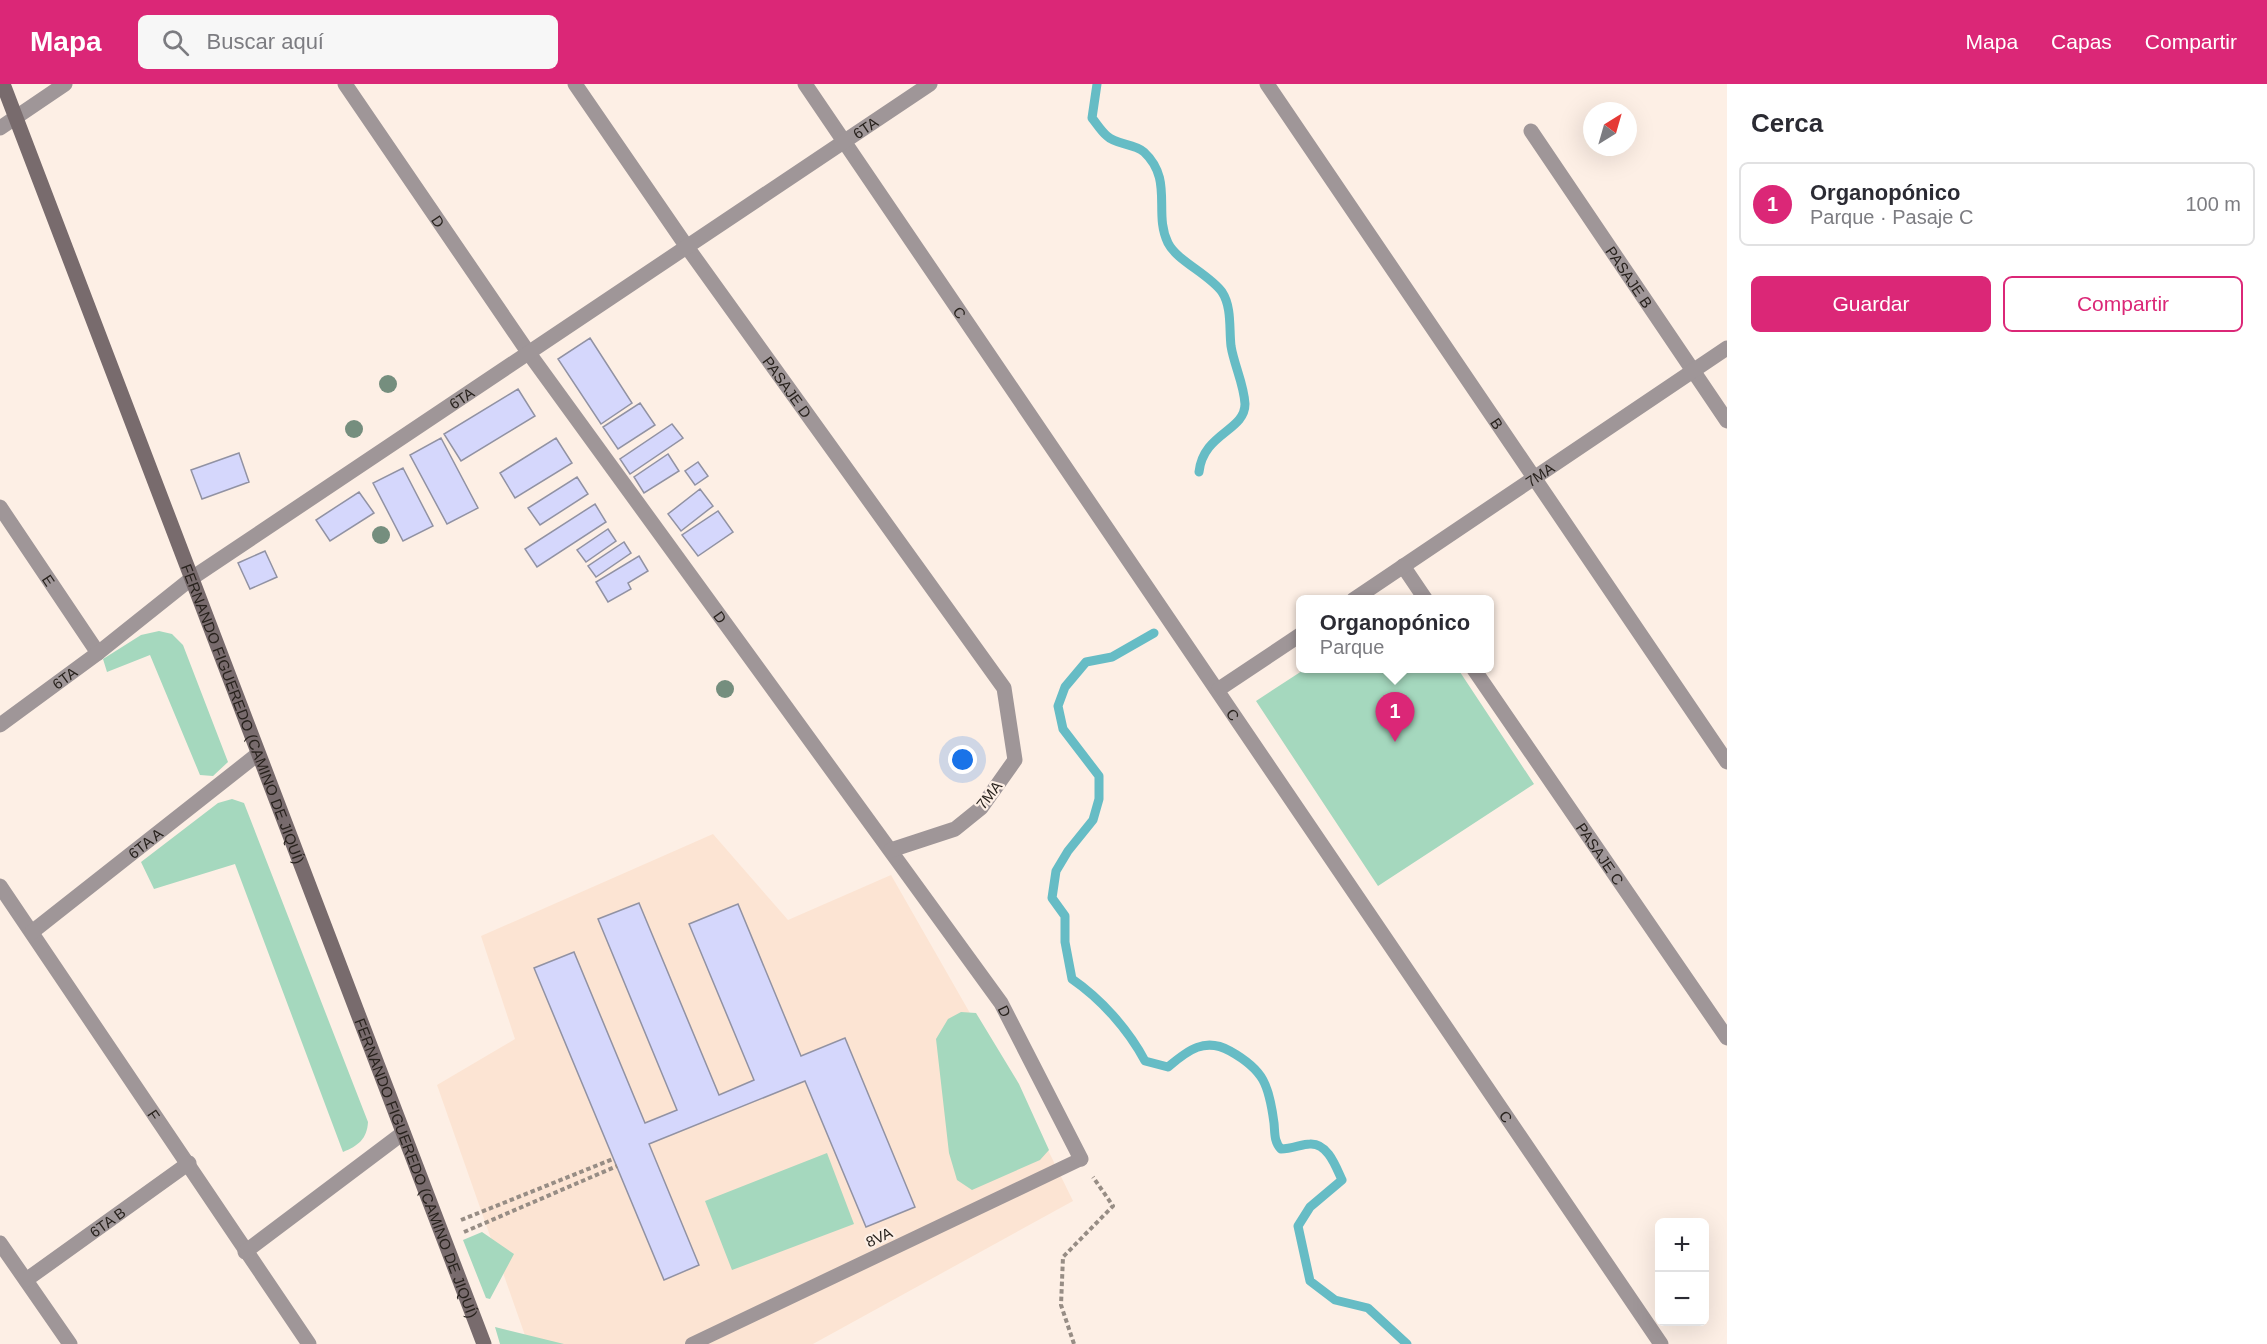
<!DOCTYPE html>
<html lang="es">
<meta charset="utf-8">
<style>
:root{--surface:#fff;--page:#f7f7f7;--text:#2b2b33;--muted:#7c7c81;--line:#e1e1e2;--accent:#db2777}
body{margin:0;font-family:Helvetica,sans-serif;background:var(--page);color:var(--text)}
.controls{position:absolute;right:18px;bottom:18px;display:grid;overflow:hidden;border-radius:9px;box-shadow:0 6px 24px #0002}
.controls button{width:54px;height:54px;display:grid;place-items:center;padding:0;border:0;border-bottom:2px solid var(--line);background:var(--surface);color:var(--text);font:30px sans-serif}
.compass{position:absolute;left:1583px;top:18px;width:54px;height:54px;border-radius:50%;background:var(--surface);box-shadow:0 6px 24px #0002;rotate:37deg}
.you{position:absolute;left:963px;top:676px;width:21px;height:21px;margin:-15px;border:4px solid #fff;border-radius:50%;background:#1a73e8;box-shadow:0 0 0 9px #1a73e833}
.badge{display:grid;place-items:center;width:39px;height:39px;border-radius:50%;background:var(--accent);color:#fff;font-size:20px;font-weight:700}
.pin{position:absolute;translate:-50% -50px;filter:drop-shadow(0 2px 3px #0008)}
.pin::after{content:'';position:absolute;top:32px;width:21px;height:18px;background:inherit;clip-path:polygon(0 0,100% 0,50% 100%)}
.popup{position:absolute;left:1296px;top:511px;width:198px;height:78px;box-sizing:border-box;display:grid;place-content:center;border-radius:9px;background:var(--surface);filter:drop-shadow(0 2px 4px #0005);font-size:20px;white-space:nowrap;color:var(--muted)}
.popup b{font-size:22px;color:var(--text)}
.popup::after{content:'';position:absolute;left:50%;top:100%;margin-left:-12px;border:12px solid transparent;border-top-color:var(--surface)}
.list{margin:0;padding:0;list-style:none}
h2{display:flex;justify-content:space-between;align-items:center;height:78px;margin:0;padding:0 24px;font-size:26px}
h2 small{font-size:20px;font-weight:400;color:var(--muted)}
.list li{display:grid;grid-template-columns:39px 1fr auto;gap:18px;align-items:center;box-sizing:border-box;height:84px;margin:0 12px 12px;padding:0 12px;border:2px solid var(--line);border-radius:9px}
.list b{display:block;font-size:22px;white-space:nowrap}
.list p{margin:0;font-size:20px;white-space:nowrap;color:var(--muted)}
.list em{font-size:20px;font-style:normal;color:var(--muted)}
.actions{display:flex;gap:12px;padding:18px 24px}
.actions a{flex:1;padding:14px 0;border:2px solid var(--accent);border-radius:9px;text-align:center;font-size:21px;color:var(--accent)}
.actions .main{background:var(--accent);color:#fff}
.icon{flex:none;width:33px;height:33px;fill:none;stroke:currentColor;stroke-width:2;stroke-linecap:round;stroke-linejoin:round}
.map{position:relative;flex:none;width:1727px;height:1260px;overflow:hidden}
header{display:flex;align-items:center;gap:36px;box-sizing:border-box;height:84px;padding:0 30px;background:var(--accent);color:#fff}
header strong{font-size:28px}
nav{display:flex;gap:33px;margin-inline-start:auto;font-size:21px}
.search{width:420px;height:54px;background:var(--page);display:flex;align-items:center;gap:15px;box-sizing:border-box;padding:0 21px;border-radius:9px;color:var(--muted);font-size:22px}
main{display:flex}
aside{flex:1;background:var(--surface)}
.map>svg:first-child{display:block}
</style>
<header>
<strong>Mapa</strong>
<div class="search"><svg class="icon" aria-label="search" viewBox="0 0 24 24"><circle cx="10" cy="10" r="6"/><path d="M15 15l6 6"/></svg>Buscar aquí</div>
<nav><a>Mapa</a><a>Capas</a><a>Compartir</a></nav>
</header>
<main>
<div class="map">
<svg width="1727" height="1260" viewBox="0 0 1727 1260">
<rect width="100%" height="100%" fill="#fdefe5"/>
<!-- built -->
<path fill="#fce4d3" d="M713,750l75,86 103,-45 155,271 27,55 -260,143h-285l-91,-259 78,-46 -34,-103z"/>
<!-- green -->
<path fill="#a5d8be" d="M159,547l13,3 11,11 45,117 -15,14 -13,-1 -50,-120 -43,17 -4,-13 38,-24z
M1305,585h153l76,115 -156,102 -122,-185z
M232,715l12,4 124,319c-1,17 -10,24 -25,30l-108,-288 -81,25 -13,-27 77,-59z
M961,928l15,1 43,71 30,66 -9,10 -68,30 -15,-10 -8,-27 -13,-114 12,-20z
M827,1069l27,71 -122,46 -27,-69z
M482,1148l32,22 -24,45 -4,-1 -23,-58z
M495,1243l69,17h-64z"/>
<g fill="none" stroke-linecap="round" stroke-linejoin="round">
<!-- stream -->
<path stroke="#66bcc5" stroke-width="9" d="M1097,0l-5,34c5,6 9,13 15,18 9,9 27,7 37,16 30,28 9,61 24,91 9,18 41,31 54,49 10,15 7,37 9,54 3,19 13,38 14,58 0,27 -42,29 -46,68
M1154,549l-42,24 -26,5 -21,25 -7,19 5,23 36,47v23l-6,21 -25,31 -12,20 -4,27 13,18v26l7,37c29,20 56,50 73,82l23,6c20,-17 37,-30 62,-16 34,19 39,34 44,72 1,10 0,19 7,26 11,0 21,-5 29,-5 18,-1 26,23 32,36l-32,27 -12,19 12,55 25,19 33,8 39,36"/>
</g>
<!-- building -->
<path fill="#d5d7fc" stroke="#9192a3" stroke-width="1.5" d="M590,254l42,65 -31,21 -43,-65z
M518,305l17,27 -74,45 -17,-27z
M640,319l15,22 -37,24 -15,-22z
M672,340l11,14 -53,36 -10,-15z
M441,354l37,70 -31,16 -37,-69z
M556,354l16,25 -57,35 -15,-25z
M239,369l10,29 -47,17 -11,-29z
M668,370l11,17 -35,22 -10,-16z
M698,378l10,14 -13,9 -10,-14z
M403,384l30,58 -30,15 -30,-58z
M577,393l11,17 -48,31 -12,-17z
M700,405l13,17 -32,25 -13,-17z
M359,408l15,21 -44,28 -14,-21z
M595,420l11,18 -69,45 -12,-18z
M718,427l15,21 -35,24 -16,-21z
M608,445l8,12 -30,21 -9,-12z
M624,458l7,11 -35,24 -8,-11z
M265,467l12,26 -27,12 -12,-26z
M639,472l9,15 -20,12 3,6 -23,13 -12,-20z
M639,819l80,192 35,-15 -65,-156 49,-20 63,152 44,-18 70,169 -49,20 -61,-146 -156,63 50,121 -35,15 -130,-312 40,-16 71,171 32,-13 -79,-191z"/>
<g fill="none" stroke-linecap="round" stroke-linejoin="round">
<!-- path -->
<path stroke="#978d85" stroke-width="4" stroke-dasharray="4.5 3" stroke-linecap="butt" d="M461,1136l152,-61
M464,1148l153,-66
M1074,1260l-13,-39 2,-48 50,-51 -20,-29"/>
<!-- lane -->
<path stroke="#9f9698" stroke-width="14" d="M692,1260l389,-185"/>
<!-- street -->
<g stroke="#9f9698" stroke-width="15">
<path id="s1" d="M345,0l183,268 473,651 80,156"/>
<path id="s2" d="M575,0l112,163 317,441 11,72 -34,48 -26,21 -64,21"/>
<path id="s3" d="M805,0l856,1260"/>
<path id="s4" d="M1267,0l460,678"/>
<path d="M0,44l65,-44"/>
<path id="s5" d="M1531,47l196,290"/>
<path id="s6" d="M0,423l98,146"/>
<path d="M1403,482l23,34"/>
<path id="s7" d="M1353,516l374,-252"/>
<path id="s8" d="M1473,584l254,370"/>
<path d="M1219,605l81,-54"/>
<path id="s9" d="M0,641l98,-72 94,-75 738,-494"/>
<path id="s10" d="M0,802l309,458"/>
<path id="s11" d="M32,848l226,-178"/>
<path d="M0,1159l70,101"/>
<path d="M245,1168l158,-119"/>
<path id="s12" d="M26,1196l163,-117"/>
</g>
<!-- secondary -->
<path stroke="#786b6d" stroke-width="15" id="s13" d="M3,0l481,1260"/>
</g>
<!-- trees -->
<g fill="#758e7e">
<circle cx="388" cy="300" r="9"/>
<circle cx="354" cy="345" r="9"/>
<circle cx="381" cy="451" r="9"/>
<circle cx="725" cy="605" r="9"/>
</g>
<g text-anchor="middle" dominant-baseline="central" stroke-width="4.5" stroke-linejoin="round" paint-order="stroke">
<!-- street labels -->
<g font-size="15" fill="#28221d" stroke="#fdefe5">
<text stroke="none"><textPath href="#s9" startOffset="1052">6TA</textPath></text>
<text stroke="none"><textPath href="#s1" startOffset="166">D</textPath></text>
<text stroke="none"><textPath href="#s5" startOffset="176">PASAJE B</textPath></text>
<text stroke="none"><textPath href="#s3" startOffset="276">C</textPath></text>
<text stroke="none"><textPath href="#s2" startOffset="370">PASAJE D</textPath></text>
<text stroke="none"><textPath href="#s9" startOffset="566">6TA</textPath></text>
<text stroke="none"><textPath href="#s4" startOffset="410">B</textPath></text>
<text stroke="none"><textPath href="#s7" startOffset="225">7MA</textPath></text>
<text stroke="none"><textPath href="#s6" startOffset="88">E</textPath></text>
<text stroke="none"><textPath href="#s1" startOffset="652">D</textPath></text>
<text stroke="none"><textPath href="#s9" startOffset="80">6TA</textPath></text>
<text stroke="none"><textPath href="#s3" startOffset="762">C</textPath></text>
<text stroke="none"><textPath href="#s13" startOffset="674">FERNANDO FIGUEREDO (CAMINO DE JIQUÍ)</textPath></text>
<text transform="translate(989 711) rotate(-52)">7MA</text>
<text stroke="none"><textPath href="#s11" startOffset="144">6TA A</textPath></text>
<text stroke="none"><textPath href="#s8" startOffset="225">PASAJE C</textPath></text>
<text stroke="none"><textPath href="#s1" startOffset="1138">D</textPath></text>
<text stroke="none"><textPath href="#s10" startOffset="276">F</textPath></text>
<text stroke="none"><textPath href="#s3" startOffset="1248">C</textPath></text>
<text stroke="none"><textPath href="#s13" startOffset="1160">FERNANDO FIGUEREDO (CAMINO DE JIQUÍ)</textPath></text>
<text stroke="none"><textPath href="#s12" startOffset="100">6TA B</textPath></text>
<text transform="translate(879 1153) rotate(-25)">8VA</text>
</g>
</g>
</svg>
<div class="controls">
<button>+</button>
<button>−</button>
</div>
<svg class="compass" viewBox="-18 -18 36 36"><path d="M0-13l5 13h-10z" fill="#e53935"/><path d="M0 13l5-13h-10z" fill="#7c7c81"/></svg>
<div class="you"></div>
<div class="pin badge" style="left:1395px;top:658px">1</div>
<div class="popup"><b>Organopónico</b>Parque</div>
</div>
<aside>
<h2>Cerca<small></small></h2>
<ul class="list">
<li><span class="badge">1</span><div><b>Organopónico</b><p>Parque · Pasaje C</p></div><em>100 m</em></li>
</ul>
<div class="actions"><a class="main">Guardar</a><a>Compartir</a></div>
</aside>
</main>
